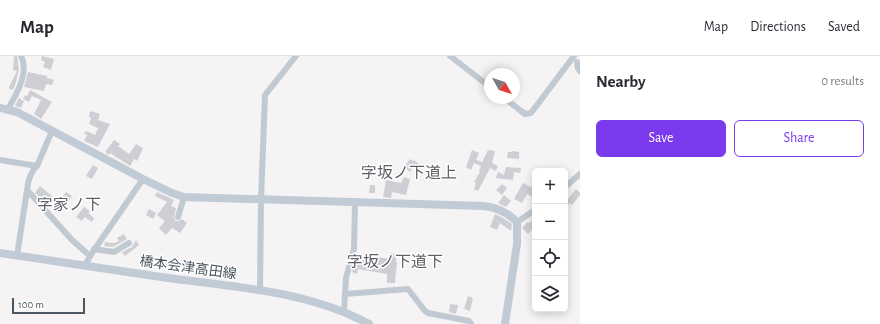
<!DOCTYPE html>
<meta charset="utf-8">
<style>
:root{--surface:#fff;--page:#f7f7f7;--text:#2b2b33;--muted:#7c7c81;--line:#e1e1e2;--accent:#7c3aed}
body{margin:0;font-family:"Alegreya Sans","Noto Sans JP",sans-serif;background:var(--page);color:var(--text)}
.controls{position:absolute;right:12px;bottom:12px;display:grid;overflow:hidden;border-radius:6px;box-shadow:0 2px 10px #0003}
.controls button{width:36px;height:36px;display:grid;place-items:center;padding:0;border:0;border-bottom:1px solid var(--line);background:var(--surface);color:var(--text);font:20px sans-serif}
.compass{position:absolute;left:484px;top:12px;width:36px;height:36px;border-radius:50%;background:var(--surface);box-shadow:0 2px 10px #0003;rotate:129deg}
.scale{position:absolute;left:12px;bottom:10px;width:73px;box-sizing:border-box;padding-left:4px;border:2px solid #4a5661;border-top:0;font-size:11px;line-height:14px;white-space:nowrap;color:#4a5661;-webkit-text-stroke:3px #fff;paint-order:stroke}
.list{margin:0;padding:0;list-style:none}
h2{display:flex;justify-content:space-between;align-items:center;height:52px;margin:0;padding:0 16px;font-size:17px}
h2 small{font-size:13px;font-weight:400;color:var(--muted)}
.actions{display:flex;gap:8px;padding:12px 16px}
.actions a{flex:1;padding:9px 0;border:1px solid var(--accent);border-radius:6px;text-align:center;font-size:14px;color:var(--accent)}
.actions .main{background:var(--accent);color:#fff}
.icon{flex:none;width:22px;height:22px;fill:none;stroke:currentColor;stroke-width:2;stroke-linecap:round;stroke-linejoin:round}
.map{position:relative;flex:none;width:580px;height:268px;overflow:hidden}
header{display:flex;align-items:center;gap:24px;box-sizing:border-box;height:56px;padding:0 20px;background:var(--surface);border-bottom:1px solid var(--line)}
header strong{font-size:19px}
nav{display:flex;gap:22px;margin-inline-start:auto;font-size:14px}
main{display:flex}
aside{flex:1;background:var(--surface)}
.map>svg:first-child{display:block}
</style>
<header>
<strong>Map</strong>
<nav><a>Map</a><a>Directions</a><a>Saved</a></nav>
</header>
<main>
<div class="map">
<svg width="580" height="268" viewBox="0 0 580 268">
<rect width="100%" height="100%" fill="#f5f3f3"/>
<!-- building -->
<path fill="#cdcfd5" d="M14,0h3l2,13 -3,13 -3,8 -4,-1v-2l8,-16 -4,-1z
M42,0l12,3 -3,11 -8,-3 2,-5 -4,-2z
M28,16l19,4v2l7,2 -2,5 -6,-1 -2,7 -20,-4z
M30,34l22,12 -11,17 -7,-5 7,-14 -9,-4 -3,6 -6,-3 2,-4 2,1z
M19,42l5,3 -3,7 -6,-2z
M90,55l10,3 -2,6 12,4 -12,23 -14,-6 3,-6 -3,-1 2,-3 9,4 3,-7 -9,-4 2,-6 -2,-1z
M114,84l6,4 -2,2 11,8 7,-10 7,4 -6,13 -3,-2 -4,7 -20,-13 -1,2 -4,-3z
M472,94l7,3 -3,7 6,2 6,-12 7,1 -3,12 6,3 -2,5 -6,-3 -12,23 -4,-2 2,-6 -2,-1 6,-10 -1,-1 2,-5 -7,-3 -3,7 -5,-3z
M512,95l7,1v7l-12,-1 1,-6h4z
M410,103l3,2 1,-1 5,4 -3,4 -2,-2 -4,6 -6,-5z
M93,109l5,3 -6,11 -6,-3z
M506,111l15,1 -1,5 -6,-1 -1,8 -17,-2 2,-6 6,3z
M404,121l6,2 -4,16 -14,-3 -1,6 -8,-1 3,-17 15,3z
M523,127l12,6v9l-8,-4 -5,9 -8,-4z
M502,128l5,4 -5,7 -6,-5z
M370,129h5v8h-6z
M40,130l12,10 -5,7 -12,-10z
M576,133l4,4v2l-8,10 -2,-2 -5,6v-6z
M66,136l6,4 -13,17 -6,-4z
M157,136l17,8 -3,6 5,2 -2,10 2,3h3l3,-2 5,4 -7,10 -8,-5 -6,7 -7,-7 6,-7 -8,-6 10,-13 -12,-6z
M504,139l7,6 -5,6 -8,-4z
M84,151l6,4 -2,2 6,5 -2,4 -7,-5 -3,4 -6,-4z
M149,153l7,4 -3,6 -7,-4z
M495,158l8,4 9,6 -1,7 -11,-8 -3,7 -7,-3z
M531,165l4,4v1l-7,8 -6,-6 5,-6 2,1z
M124,178l3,5 -14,8 -9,-1 1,-4 9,1 5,-2 -2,-3z
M136,184l3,5 -14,11 -3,-4 10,-5z
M368,197l8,2v2l13,2 1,-6 6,1v8h1l-2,21h-8v-9l-29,-5 -1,5 -5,-2 5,-16 10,3z
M468,240l5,2 -3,13 -6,-2z
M450,248l8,1 -2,9 -7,-2z"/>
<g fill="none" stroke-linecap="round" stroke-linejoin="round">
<!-- street -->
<path stroke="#c1cad2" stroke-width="6" d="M450,0l40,31
M577,6l1,6 2,3
M504,42l21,16 6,-1 43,-57
M7,54c9,-14 23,-38 14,-54
M0,104l37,6 15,-35
M37,110c-7,6 -9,15 -10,24l45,50 18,16
M565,131l15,-13
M178,161l6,-20
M517,166l18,-12
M94,193l20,3 15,-9
M17,200l10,-66
M85,209l7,-12 51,-74
M260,235l1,-91 4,-105 31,-39
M345,238l63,-5 17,22 3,2 41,8 2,3
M344,256l2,-34 8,-29 1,-47"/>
<!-- secondary -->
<path stroke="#c1cbd6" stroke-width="8" d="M0,52l17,4 126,67 29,14 12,4 299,9c14,1 24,6 34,16v22l-12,80
M0,197c56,8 112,17 168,25 67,9 140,13 201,46"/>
</g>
<g text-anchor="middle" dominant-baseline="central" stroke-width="3" stroke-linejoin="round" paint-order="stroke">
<!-- street labels -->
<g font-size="14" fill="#4a5661" stroke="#fff">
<text transform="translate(188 212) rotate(8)">橋本会津高田線</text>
</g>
<!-- quarter labels -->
<g font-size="16" fill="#5f6368" stroke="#fff">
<text x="409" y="117">字坂ノ下道上</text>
<text x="69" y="149">字家ノ下</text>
<text x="395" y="206">字坂ノ下道下</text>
</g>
</g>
</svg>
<div class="controls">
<button>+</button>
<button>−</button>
<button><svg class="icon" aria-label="locate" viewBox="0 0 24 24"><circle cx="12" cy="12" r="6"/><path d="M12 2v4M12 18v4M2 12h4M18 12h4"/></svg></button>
<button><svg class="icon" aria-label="layers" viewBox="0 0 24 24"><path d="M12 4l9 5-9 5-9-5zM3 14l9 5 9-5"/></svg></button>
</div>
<svg class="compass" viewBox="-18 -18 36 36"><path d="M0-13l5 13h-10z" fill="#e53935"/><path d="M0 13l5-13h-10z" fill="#7c7c81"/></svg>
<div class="scale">100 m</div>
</div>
<aside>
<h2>Nearby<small>0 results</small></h2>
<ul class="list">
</ul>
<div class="actions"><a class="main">Save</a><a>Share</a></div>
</aside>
</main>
